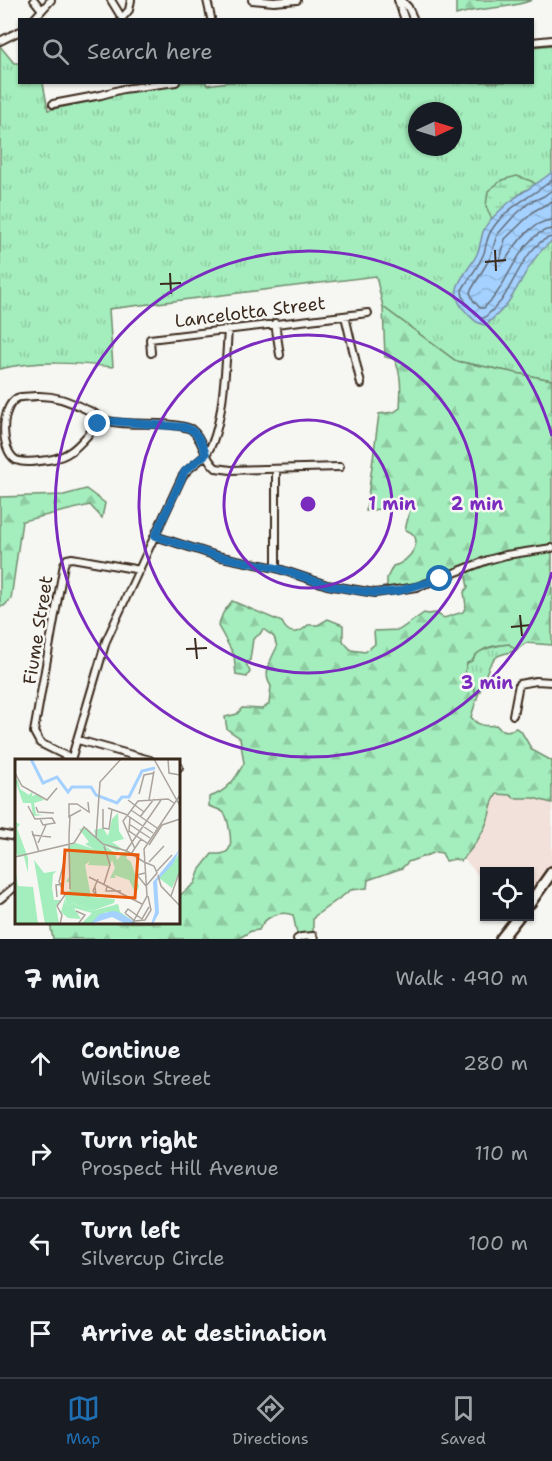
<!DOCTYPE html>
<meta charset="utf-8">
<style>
:root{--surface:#171b24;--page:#242831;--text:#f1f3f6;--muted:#9ea1a6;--line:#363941;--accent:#1f6fb2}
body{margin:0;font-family:"Shantell Sans",sans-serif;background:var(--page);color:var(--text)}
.controls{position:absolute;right:18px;bottom:18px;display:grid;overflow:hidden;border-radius:0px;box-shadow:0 2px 4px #0004}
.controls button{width:54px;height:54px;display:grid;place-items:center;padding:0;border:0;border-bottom:2px solid var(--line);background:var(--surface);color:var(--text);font:30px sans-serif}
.compass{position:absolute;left:408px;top:102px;width:54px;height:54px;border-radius:50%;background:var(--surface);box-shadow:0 2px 4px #0004;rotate:86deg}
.stop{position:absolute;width:18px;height:18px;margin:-14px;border:4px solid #1f6fb2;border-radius:50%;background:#fff}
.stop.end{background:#1f6fb2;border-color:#fff;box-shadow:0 2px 6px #0008}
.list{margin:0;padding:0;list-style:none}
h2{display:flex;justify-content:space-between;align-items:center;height:78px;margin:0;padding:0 24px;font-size:26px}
h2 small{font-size:20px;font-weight:400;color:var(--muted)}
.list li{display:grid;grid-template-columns:39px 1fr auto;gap:18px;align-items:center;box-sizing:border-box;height:90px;padding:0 24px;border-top:2px solid var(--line)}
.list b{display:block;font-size:22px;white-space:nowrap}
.list p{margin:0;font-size:20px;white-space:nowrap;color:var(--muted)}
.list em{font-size:20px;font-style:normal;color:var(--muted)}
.icon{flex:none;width:33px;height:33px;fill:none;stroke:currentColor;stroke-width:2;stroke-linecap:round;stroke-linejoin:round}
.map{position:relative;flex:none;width:552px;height:939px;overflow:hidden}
.search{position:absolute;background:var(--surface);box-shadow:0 2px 4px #0004;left:18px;right:18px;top:18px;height:66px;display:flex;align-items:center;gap:15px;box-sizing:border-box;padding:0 21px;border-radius:0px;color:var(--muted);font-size:22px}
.sheet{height:438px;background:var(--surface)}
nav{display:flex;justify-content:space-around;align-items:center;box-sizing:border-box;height:84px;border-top:2px solid var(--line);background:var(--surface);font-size:16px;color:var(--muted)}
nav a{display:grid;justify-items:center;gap:3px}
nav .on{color:var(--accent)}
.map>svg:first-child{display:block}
</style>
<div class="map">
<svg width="552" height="939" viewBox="0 0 552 939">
<defs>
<pattern id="grass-tufts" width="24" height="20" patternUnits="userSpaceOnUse" patternTransform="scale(1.5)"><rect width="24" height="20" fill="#a4edbc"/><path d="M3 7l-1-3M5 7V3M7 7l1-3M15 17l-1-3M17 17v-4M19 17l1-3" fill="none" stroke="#8ecba1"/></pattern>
<pattern id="forest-firs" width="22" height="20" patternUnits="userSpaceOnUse" patternTransform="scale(1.5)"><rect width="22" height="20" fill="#a4edbc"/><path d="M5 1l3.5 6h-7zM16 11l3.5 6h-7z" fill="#8ecba1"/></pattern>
<pattern id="wetland-marsh" width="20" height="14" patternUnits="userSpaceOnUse" patternTransform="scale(1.5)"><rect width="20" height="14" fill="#a4edbc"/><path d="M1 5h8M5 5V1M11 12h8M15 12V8" fill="none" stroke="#8ecba1"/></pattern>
<pattern id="water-waves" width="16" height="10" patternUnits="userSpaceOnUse" patternTransform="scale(1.5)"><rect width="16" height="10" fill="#a4d1ff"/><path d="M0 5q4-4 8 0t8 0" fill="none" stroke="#8eb4da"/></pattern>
</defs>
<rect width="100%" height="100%" fill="#f6f6f2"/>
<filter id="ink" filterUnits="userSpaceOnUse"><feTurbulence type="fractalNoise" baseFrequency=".0167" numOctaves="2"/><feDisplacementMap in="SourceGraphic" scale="12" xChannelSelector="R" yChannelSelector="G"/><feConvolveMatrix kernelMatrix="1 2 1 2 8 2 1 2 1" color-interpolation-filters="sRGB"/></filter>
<g filter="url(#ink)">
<!-- built -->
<path fill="#f2e1da" d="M501,793l13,5h19l19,5v66l-22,32v-29h-46v9l-21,-23 8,-8 18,-32 3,-18 5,-6z"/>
<!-- grass -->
<path fill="url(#grass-tufts)" stroke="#708c6d" stroke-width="1.5" fill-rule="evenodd" d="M552,45v335l-96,-19 -73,-54 -7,-31 -267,33 4,58c-38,-4 -75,-7 -113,2v-323l14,17h5l1,19 23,1 5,27 44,-9 61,-18 53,-1 1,3 22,-3h303l1,-35zM417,111h36v36h-36z
M510,644l6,6c-5,3 -13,3 -18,6 -12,8 -13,26 -20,39l-3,-2 -1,-8 -4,-2c-1,-4 -5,-9 -5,-13 0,-18 31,-25 45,-26z"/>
<!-- forest -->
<path fill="url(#forest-firs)" stroke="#708c6d" stroke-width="1.5" d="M456,0h76c-24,10 -51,6 -76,15z
M383,307l73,54 96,19v265l-26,-2 -10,7 -7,-6c-13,1 -31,3 -37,17l-5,2 -2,9 5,11 4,2 1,8 3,2 -7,22c6,9 15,10 25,8 6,7 13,7 20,3l5,3 11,19 20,11v42l-19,-5h-19l-4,-3 -13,-1c-6,8 -6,14 -8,22 -5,17 -16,32 -28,45l-6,-2 -9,2 -4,-8 -6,-1 -28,10 -6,6 -34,12 -1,8 -16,2 -36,26 -2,3v15l-15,4 -5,-23c-13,-5 -29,2 -34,15l-8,1 -13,8h-185l-3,-16 128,-1 1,-26 16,-13 5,-14 12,-15c6,0 14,1 17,-5 4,-6 -1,-34 -6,-37 -4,-3 -10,-4 -14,-6v-9c18,-5 27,-19 35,-34l-4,-25 -13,-9 -2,-12 12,-3 5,-6 20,1 7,-5 2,-18c-9,-12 0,-27 6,-39l-3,-10 -11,-8 -3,5 -7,5 -3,21 -4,3 4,9 -3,5 -11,-2 -2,-20 -16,-29 5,-13 9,-12 50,21c6,13 16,13 26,3h10l10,-6 15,6v16l8,9 14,2 10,-8 -1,-13 25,-1 25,-17 4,1 8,-1 8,5 19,-6 3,-6 -2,-14 4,-5 -3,-15 -78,20v-14l6,-12c17,-3 35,-30 12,-36l6,-24 -12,-10c-7,11 -21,14 -33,15l13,-97 15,-2 6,-4c1,-16 2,-35 -6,-49l-9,-2z
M86,489l19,14 -3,15 -12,-13 -68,16 -11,78 -7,7h-4v-109l64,-2z"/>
<!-- wetland -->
<path fill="url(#wetland-marsh)" stroke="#708c6d" stroke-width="1.5" d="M517,176l14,5 6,4 -15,7 -30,28 -6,-14 2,-15 14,-11z"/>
<!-- water -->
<path fill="url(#water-waves)" stroke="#7a8ea5" stroke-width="1.5" d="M552,172v69c-23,17 -30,43 -46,64 -6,8 -14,14 -20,20 -9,-1 -12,-5 -19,-12 -24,-24 -1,-36 10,-59 3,-7 4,-15 6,-22 3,-9 14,-19 21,-25 14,-14 33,-22 48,-35z"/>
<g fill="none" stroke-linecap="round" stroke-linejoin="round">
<!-- shore -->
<path stroke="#656d78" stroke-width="1.5" d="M552,180c-20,17 -47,27 -61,51 -4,6 -5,15 -7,22 -5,13 -15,25 -22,37 0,12 10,20 18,28h4c6,-5 12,-11 17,-17 12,-16 28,-61 51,-64
M552,190l-8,6 -15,7 -16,14 -16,18 -7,23 -20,34 3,8 7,8h4c3,-4 7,-7 10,-11 15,-18 30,-66 58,-68
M552,201l-18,10 -29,28 -5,22h5c10,-16 26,-40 47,-41"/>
<defs>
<path id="street" d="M34,0l8,10
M111,0l11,18 7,-8 2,-10
M207,0l4,18
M252,0l22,2 23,-2
M398,0l7,20
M401,0l7,7 6,13
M33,20l18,-20
M0,41l20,-10
M532,42l20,-2
M53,104l48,-9 22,-6 53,-7
M345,316l16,68
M275,323l5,32
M151,353l-1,-14 218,-26
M108,421c-23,6 -25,34 -60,39 -10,1 -22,4 -32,0 -16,-10 -16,-52 1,-62 6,-2 13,-1 19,-2 22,-1 36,7 56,16 5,3 11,7 16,9 27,6 57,-1 83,8 13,10 12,29 25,39l15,2 109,-3
M155,536l62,20 59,12 51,17 48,8 42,-6 71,-27 18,-5 46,-7
M276,568v-99
M513,715l6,-31 17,-3 16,1
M78,740l72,20
M72,759l-32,-16 -6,-11 30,-168 3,-5 5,-1 68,12
M71,760l35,-119 76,-164c6,-10 17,-14 24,-23 18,-22 20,-96 22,-125
M178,767h1
M0,834l16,3
M0,899l16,-13
M297,939l4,-2 12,-1 1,3"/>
<path id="secondary" d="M530,903l22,-31
M501,939l18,-23"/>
</defs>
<!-- street casing -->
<use href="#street" stroke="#3b2a1e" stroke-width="10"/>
<!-- secondary casing -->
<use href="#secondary" stroke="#3b2a1e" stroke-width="14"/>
<!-- street -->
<use href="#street" stroke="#f6f6f2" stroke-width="6"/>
<!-- secondary -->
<use href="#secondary" stroke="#f6f6f2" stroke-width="9"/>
</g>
</g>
<g fill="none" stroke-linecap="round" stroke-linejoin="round" filter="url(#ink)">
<!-- route -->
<path stroke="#1f6fb2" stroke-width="8" d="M98,424l10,-3 77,6c13,4 16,15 21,27l-21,17 -30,65 62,20 59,12 51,17 34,6 14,2 23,-2 42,-12"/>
</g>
<!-- ticks -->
<path fill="none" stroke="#3b2a1e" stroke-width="2" d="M495,250l1,21M485,262l21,-2M170,273l1,21M160,284l21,-1M520,615l2,21M511,627l20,-2M195,638l2,21M186,649l21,-1"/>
<!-- distance rings -->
<g fill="none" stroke="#7b2cbf" stroke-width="3">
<circle cx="308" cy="504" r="84"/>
<circle cx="308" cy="504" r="169"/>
<path d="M552 572A253 253 0 1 1 552 436"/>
</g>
<g text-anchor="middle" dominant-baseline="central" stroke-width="5" stroke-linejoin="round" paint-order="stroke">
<!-- street labels -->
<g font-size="18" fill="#3b2a1e" stroke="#f6f6f2">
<text transform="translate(250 312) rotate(-7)">Lancelotta Street</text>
<text transform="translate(38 630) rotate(-81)">Fiume Street</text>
</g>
</g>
<!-- overview -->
<g transform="translate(15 759)">
<rect width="165" height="165" fill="#f6f6f2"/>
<path d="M61,84l18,6 -2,10 -7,6 6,32 24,2 -1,4 -22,8 -19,-8 -7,3 -1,-13 5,-3 -1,-8h-3l3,-5 -1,-31z" fill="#a4edbc"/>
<path d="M0,21h3l2,9 9,6 4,-4 -1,5 6,-2 6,6 -10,3 2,11 7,1 -10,1 -2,-13h-8zM103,54l1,18 5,8 -12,3 9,6 -3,3 -14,-6 11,8 2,7 8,-9 4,1 -3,6 5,4 8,24 -3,8 -7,-14 -15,-5 2,3h-6l5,-10 -3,-8 -2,6 -22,-1 6,-16 -9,-5 4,-2 -10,-13 8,-1 9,10 -2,-8 9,-2 5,8 4,-17zM0,63l5,2 -3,4 11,30v15l-4,-17 -6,1 -3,-7zM165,94l-1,20 -7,15 -13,-10zM19,101l10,13 13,-2 -4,3 -1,14 2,12h7l-5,6 3,18h-14zM0,107l3,20 15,1 5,37h-23zM50,139l1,8 7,-3 19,8 26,-7 2,8 12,8 -26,-8 -16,12h-9l11,-11 -18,-5 7,11 -13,-1 -7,-6z" fill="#a4edbc"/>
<path d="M165,90l-7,15 -16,17 2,32 -6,11h-2l4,-12 -2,-30zM98,152l5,1 21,12h-13l-14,-7 -22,7 10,-10z" fill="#a4d1ff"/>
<path fill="none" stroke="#a4d1ff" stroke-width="3" d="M16,0l12,24 14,-6 11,15 4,-5h19l5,8 21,8 5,-6h7l13,-26 13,-3"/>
<path fill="none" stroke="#aba49d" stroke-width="1.5" d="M139,0l26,47M153,0l1,14 11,2M0,14l7,13 25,14 10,-12M124,35l5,-19 10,-2M113,41l16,12M134,41l5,-29M13,47l7,13 17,-1 3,5 -12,2 -3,-6M21,48l2,5 16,1M93,49l17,6 28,19M88,50v19l6,1 3,-20M116,51l26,18M115,58l-1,14 18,12M125,58l14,-18M54,59v-14h8l12,8 -1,-10M114,65l21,14M17,72l7,21M17,76l19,2M54,77l1,53M54,77l1,-20 11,-6M81,79l4,-56 21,-23M23,84l8,-18M134,86l13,-20 18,-6M89,87l6,19 -6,19M120,90l-12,-28 15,-20 30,-2 6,4M111,92l35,-51M116,95l10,-15M0,98l59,-14 10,-16 19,17 24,7 17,11M129,103l10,4 3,7 -11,13M134,103l15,-16M142,112l15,-16M130,114l-8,2 9,11M143,116l3,11 19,20M74,118l53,27M92,126l-1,6h15M80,128l1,8 -3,-4 5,-12M156,137l8,-23M42,138l-1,-12 8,-1 -5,-1M61,152l9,4 -7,9M110,154l10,8 10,-1 6,-10 -3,-14M110,154l3,-4 14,10 7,-12M45,165l2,-9 -5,-9 8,-11 -6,-13 5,-20M117,165l15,-28 -3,-47 36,-54"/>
<path fill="#e8590c" fill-opacity="0.15" stroke="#e8590c" stroke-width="3" d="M50,91l73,5 -3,43 -73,-5z"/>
<rect width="165" height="165" fill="none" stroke="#3b2a1e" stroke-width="3"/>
</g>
<circle cx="308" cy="504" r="9" fill="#7b2cbf" stroke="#f6f6f2" stroke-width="3"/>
<g font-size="18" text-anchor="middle" font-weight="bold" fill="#7b2cbf" stroke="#f6f6f2" stroke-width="5" stroke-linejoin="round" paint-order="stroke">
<text x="392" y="510">1 min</text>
<text x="477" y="510">2 min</text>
<text x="487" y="689">3 min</text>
</g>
</svg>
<div class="controls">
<button><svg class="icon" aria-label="locate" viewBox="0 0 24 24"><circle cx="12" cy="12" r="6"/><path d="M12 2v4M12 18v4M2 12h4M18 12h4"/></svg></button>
</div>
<svg class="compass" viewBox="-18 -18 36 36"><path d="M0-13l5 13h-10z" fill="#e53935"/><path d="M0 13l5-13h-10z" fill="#9ea1a6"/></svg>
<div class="stop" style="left:440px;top:579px"></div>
<div class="stop end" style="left:98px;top:424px"></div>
<div class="search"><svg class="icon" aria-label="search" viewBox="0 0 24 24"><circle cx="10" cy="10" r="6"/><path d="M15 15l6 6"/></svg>Search here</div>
</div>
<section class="sheet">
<h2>7 min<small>Walk · 490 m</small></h2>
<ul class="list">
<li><svg class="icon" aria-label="ahead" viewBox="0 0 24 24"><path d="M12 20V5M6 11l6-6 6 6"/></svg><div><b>Continue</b><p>Wilson Street</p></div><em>280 m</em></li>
<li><svg class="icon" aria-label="right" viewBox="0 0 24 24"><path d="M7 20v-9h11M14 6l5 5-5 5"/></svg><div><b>Turn right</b><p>Prospect Hill Avenue</p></div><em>110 m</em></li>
<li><svg class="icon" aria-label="left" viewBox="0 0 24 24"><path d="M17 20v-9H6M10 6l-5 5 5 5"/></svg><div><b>Turn left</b><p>Silvercup Circle</p></div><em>100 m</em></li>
<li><svg class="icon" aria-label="arrive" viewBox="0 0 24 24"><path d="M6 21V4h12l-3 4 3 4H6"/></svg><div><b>Arrive at destination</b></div></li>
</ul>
</section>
<nav>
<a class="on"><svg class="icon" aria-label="map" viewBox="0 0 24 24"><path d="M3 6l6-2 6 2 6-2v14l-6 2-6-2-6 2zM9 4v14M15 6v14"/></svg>Map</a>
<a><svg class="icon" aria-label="directions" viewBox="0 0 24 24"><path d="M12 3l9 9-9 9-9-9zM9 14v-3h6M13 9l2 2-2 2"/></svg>Directions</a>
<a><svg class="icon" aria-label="saved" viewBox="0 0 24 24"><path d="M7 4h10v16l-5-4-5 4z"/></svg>Saved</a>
</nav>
